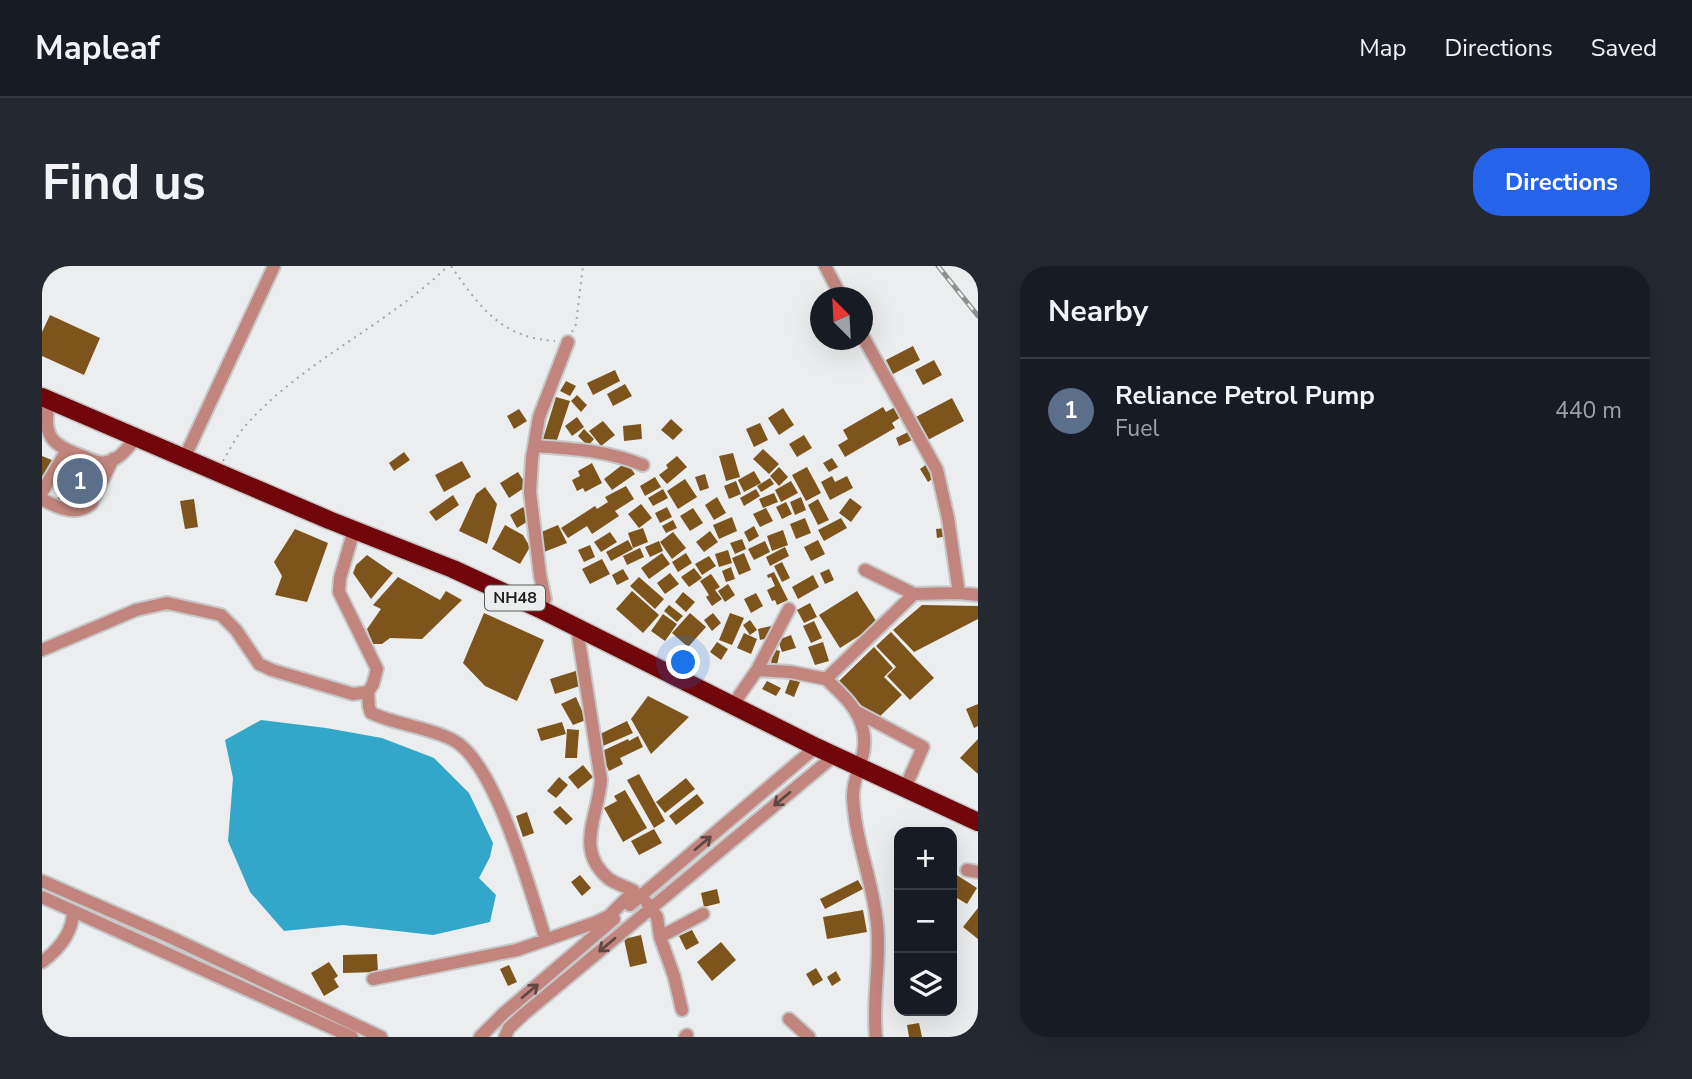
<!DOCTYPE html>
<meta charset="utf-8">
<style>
:root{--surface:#171b24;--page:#242831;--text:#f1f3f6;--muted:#9ea1a6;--line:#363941;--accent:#2563eb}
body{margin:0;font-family:"Nunito Sans",sans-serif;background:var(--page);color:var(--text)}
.controls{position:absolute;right:21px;bottom:21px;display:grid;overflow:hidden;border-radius:14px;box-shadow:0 7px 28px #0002}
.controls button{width:63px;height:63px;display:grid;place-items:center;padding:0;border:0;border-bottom:2px solid var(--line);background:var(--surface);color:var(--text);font:35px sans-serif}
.compass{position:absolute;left:768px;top:21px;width:63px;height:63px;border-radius:50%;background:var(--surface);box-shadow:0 7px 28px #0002;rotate:336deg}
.you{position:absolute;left:642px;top:397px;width:24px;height:24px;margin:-18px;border:5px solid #fff;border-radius:50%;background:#1a73e8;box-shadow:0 0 0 10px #1a73e833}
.badge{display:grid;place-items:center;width:46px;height:46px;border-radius:50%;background:var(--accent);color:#fff;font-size:23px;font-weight:700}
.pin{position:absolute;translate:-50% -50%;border:4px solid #fff;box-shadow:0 2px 7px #0006}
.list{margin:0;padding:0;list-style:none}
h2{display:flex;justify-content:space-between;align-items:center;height:91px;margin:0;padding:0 28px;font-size:30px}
h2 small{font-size:23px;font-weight:400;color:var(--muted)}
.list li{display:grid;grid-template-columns:46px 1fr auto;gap:21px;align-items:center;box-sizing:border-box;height:105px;padding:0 28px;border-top:2px solid var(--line)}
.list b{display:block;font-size:26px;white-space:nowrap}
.list p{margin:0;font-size:23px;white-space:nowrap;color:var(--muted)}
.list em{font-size:23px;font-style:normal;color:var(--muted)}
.icon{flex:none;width:38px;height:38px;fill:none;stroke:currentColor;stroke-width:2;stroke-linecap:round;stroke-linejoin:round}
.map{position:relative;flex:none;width:936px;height:771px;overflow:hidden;border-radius:28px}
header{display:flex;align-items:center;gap:42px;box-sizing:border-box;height:98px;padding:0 35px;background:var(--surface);border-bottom:2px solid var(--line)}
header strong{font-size:33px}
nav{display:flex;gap:38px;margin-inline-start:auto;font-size:24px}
.intro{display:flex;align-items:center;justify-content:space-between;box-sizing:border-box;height:168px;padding:0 42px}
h1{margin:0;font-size:49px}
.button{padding:18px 32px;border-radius:28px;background:var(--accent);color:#fff;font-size:24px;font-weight:700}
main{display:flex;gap:42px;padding:0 42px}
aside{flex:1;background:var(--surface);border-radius:28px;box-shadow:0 7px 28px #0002}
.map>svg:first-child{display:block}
</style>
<header>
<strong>Mapleaf</strong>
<nav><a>Map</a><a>Directions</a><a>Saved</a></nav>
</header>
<div class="intro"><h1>Find us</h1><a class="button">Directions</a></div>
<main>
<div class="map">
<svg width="936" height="771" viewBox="0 0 936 771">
<rect width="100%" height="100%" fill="#ecedee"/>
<!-- water -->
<path fill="#33a7c9" d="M219,454l65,8 56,10 52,20 35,35 24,50 -3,14 -11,21 17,17 -6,27 -57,13 -90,-10 -59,6 -34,-39 -22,-51 5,-63 -8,-38z"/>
<!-- building -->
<path fill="#7d541c" d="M8,49l50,23 -16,37 -42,-19v-24z
M871,80l7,14 -27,14 -7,-14z
M892,94l8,15 -19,10 -8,-15z
M573,104l5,11 -27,14 -6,-12z
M524,115l10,5 -6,10 -10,-5z
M583,118l7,12 -19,10 -6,-12z
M535,129l10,10 -6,7 -10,-11z
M514,131l14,4 -14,42 -13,-4z
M910,132l12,23 -40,21 -12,-23z
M841,141l3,5 9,-5 6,10 -9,6 3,5 -50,29 -7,-12 10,-6 -5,-9z
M741,142l11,17 -15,10 -11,-17z
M477,143l8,12 -13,8 -7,-13z
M535,151l7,10 -12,9 -7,-10z
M629,153l12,11 -10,10 -12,-10z
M561,155l12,14 -14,11 -12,-15z
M718,157l8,17 -14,7 -8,-18z
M599,158l1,15 -18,2 -1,-15z
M542,163l10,10 -6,7 -10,-10z
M866,166l4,8 -13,6 -3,-8z
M762,169l8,13 -15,9 -8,-13z
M721,183l16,15 -10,10 -16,-15z
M362,186l6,8 -16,11 -5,-8z
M691,187l7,24 -14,4 -7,-25z
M0,190l10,4 -8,18 -2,-1z
M635,190l10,11 -20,17 -8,-9 9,-7 -2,-3z
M790,192l6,9 -9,5 -6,-9z
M38,193l16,7 -19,36 -6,5 -15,-6 3,-5 5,2z
M420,195l9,16 -27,15 -9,-17z
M584,196l9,12 -23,16 -8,-11z
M550,197l10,20 -17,9 -2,-4 -6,3 -5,-11 8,-4 -2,-5z
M885,198l8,13 -7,5 -8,-13z
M737,201l9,10 -9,9 -9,-10z
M765,201l14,26 -15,8 -14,-26z
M712,205l7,12 -17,9 -6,-12z
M476,206l9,14 -18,12 -9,-15z
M663,208l4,14 -9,3 -5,-14z
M790,210l3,6 12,-6 6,12 -23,12 -9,-18z
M613,211l6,10 -16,9 -5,-10z
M728,212l4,6 -13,8 -4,-6z
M643,213l12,18 -19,12 -11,-18z
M694,215l5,13 -12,5 -5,-13z
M749,215l7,12 -17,9 -6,-12z
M584,220l8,13 -19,12 4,5 -27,18 -5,-8 -19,12 -7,-10 34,-22 2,3 11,-7 -3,-5z
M443,221l12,17 -10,40 -28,-13 17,-37z
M621,223l5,9 -15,8 -5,-8z
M714,223l4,7 -16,10 -4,-8z
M732,227l4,9 -15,6 -4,-9z
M411,229l6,10 -23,16 -7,-9z
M675,231l9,16 -12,7 -9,-15z
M759,231l5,13 -11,5 -5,-13z
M808,232l12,9 -11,15 -12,-9z
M152,233l4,28 -13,2 -5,-28z
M776,233l11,21 -11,5 -10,-20z
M744,236l6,12 -10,5 -6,-12z
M599,238l11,14 -13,10 -11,-14z
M481,241l7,13 -13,8 -7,-13z
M625,241l5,10 -12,6 -5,-10z
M651,242l10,15 -13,8 -10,-15z
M724,242l7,13 -13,6 -7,-13z
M690,251l5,14 -18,8 -6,-14z
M763,252l6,15 -15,6 -6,-15z
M799,252l6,10 -23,13 -6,-11z
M631,254l4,8 -11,5 -4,-7z
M463,259l18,10 7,12 -10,17 -28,-15z
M516,259l9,18 -23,9 -5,-19z
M712,260l5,10 -10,6 -5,-10z
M601,262l5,14 -15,6 -5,-15z
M904,262l1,8 -10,2 -1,-9z
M253,263l33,14 -21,59 -32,-7 7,-19 -8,-14z
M741,264l5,15 -16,6 -5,-15z
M668,265l8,11 -14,10 -8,-10z
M568,266l7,10 -16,10 -7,-10z
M631,266l13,16 -14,11 -12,-17z
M700,273l4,10 -11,5 -5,-11z
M586,274l5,9 -22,12 -5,-9z
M776,274l7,14 -14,7 -7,-14z
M617,275l4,10 -13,6 -5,-10z
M723,275l5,11 -16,8 -6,-11z
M548,279l5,12 -11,5 -6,-12z
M743,281l4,9 -19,10 -4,-9z
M598,282l4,9 -17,8 -4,-9z
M686,284l4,13 -13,4 -4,-13z
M620,287l8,11 -21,15 -8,-11z
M644,287l6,10 -14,9 -6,-10z
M702,287l7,17 -12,5 -7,-17z
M325,289l26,18 -22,26 -18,-26 3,-8z
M667,290l7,10 -14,9 -7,-11z
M560,293l8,15 -20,10 -8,-15z
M740,296l8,16 -8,4 -8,-16z
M689,301l4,12 -9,3 -4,-11z
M652,302l8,10 -13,9 -8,-10z
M581,303l6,10 -12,6 -5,-10z
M787,303l5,11 -9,4 -5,-11z
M732,306l14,28 -11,5 -2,-5 -3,1 -5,-11 8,-4 -4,-9 -3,1 -1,-3z
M628,307l9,11 -14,10 -8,-11z
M669,308l9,13 -5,3 7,9 -10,7 -6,-9 3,-2 -9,-14z
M771,309l6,12 -21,12 -6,-12z
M356,311l42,23 6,-9 16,9 -40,39 -32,-1 -8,6h-9l-6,-15 14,-20 -8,-4z
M597,311l25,22 -9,10 -25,-23z
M686,318l7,11 -10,7 -7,-11z
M590,325l27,24 -16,18 -27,-24z
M815,325l21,33 -38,24 -21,-33z
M641,326l12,10 -9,10 -11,-10z
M714,327l7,13 -12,7 -7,-14z
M768,337l7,14 -13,6 -7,-13z
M627,339l14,11 -6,6 -13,-11z
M880,339l56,1v13l-64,33 -21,-22z
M442,347l60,27 -27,61 -32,-15 -22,-23z
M648,347l16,14 -18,20 -16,-14z
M671,347l8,10 -9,8 -8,-11z
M688,347l14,5 -12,27 -13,-5z
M621,348l14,10 -12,17 -14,-10z
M708,354l7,10 -7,5 -7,-10z
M772,355l8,17 -11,5 -8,-17z
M729,360l2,11 -13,3 -2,-11z
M849,366l43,46 -24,22 -23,-24 9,-9 -20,-21z
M702,367l13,6 -6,15 -14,-6z
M749,369l5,13 -14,4 -4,-12z
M675,376l11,7 -7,11 -11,-8z
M781,376l6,19 -14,4 -7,-18z
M832,381l19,21 -9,9 18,18 -26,25 -38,-38z
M731,383l7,2 -3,14 -6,-1z
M537,404l4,15 -28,9 -5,-15z
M748,413l10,3 -6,15 -9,-4z
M725,415l14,7 -5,8 -14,-7z
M606,430l41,21 -38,37 -20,-35z
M534,431l10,23 -13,5 -12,-21z
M936,438v22l-4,2 -8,-19z
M585,455l6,12 -30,13 -5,-11z
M520,456l4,12 -25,7 -4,-12z
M525,463l12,1 -2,28h-12z
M596,470l5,11 -23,11 3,6 -14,7 -9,-19 28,-13 1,2z
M936,473v35l-18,-16z
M541,499l10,12 -15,12 -10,-12z
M597,508l26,47 -11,7 -27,-48z
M517,511l9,8 -12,13 -9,-7z
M644,512l9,11 -30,24 -9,-11z
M583,524l22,38 -24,14 -19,-34 13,-7 -3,-5z
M655,528l7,9 -28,22 -7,-9z
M518,540l13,13 -7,6 -13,-13z
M485,546l7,21 -11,4 -7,-21z
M612,563l8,14 -23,12 -8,-14z
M910,606l25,16 -10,16 -15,-9z
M538,609l11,13 -9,8 -11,-14z
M816,614l5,9 -38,20 -5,-10z
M675,623l3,14 -16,4 -3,-14z
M936,642v31l-15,-12z
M821,644l4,22 -40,7 -4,-22z
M650,664l7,13 -13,7 -7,-14z
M599,669l6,28 -17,4 -6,-28z
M679,676l15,18 -24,21 -15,-19z
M335,688l1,18 -35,1v-18z
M287,696l9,14 -4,3 5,8 -15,9 -13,-23z
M467,699l8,17 -9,4 -8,-17z
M774,702l7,12 -10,6 -7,-12z
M794,705l5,9 -9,6 -5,-9z
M877,757l3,14h-13l-2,-12z"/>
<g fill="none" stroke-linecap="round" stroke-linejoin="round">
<defs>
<path id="minor" d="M783,0l17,32
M820,69l75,135 11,48 11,75 -45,1 -88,85c16,15 32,29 37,51 6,27 -11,43 -10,68 2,43 20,83 24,126 4,38 -5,75 -1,113
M7,134c-7,37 2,45 36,57 6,3 14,7 21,5 14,-2 22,-15 30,-24
M492,180c39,3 72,4 109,19
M147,182l85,-182
M0,226l25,-42
M0,233c15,9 35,17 49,5l22,-45
M823,304l49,24
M917,327l19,2
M498,343l5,-10 -5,-24 -10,-83 2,-34 7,-41 29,-75
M0,384l94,-40 31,-7 54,12 15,15 23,34 13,6 81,24 15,-2 5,-8 4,-15 -38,-77 1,-14 14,-48
M715,404l32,-61
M326,426l1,15 2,6c26,12 57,14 82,27 43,22 78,154 93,200
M697,430l18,-26 34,2 35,7
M815,446l66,35 -14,32
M925,604l11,2
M0,615l126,55 213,101
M0,631l310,140
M605,637l10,14 3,20 43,-23
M588,639l186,-158
M618,671l14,39 8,34
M0,696c16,-12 31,-29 31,-51
M331,713l144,-29 77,-27 15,-7 25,-25c-7,-4 -18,-7 -25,-12 -35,-29 -11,-62 -8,-99l-24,-152
M747,753l20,18
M438,771l24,-24 110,-94
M463,771l4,-9 15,-14 310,-258
M643,771l2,-2"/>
<path id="highway" d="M0,131l287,123 124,49 87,40 276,138 162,75"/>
</defs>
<!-- minor casing -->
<use href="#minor" stroke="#c7c8c9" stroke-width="16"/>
<!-- highway casing -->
<use href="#highway" stroke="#c7c8c9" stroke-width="21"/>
<!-- path -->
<path stroke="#a5a6a6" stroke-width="2" stroke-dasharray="2 5" stroke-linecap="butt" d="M409,0c29,42 51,72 104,75
M530,66l4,-8 7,-58
M181,195c7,-12 14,-26 23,-36 57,-64 140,-99 202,-159"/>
<!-- minor -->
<use href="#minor" stroke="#c2857e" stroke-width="12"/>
<!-- highway -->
<use href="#highway" stroke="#71050a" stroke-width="18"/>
<defs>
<path id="rail" d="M896,0l40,50"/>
</defs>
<!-- rail casing -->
<use href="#rail" stroke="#8f9090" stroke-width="5"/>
<!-- rail -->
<use href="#rail" stroke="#ecedee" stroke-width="2.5" stroke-dasharray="8" stroke-linecap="butt"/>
</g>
<!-- one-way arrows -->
<defs><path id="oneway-shaft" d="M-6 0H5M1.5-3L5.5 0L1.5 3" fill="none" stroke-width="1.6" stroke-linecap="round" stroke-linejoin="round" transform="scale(1.75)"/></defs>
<g stroke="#604744">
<use href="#oneway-shaft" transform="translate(740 533) rotate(140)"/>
<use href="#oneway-shaft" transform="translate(661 577) rotate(-40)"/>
<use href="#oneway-shaft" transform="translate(565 679) rotate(140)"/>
<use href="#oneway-shaft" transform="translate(488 725) rotate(-40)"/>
</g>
<g text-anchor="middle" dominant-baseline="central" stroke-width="7" stroke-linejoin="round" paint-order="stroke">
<!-- shield labels -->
<rect fill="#ecedee" stroke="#5c5c5c" stroke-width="2" x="443" y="319.5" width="60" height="25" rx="5"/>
<g font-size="16" font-weight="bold" fill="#1e1e1e">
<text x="473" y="332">NH48</text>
</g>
</g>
</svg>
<div class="controls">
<button>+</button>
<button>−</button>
<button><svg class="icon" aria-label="layers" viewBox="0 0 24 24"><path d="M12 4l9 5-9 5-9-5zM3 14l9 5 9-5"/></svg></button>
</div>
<svg class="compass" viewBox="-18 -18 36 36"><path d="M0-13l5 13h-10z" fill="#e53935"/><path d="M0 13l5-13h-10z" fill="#9ea1a6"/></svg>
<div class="you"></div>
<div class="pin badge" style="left:38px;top:215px;background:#5c6f8a">1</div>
</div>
<aside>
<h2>Nearby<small></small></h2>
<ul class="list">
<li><span class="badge" style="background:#5c6f8a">1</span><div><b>Reliance Petrol Pump</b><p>Fuel</p></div><em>440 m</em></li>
</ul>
</aside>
</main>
